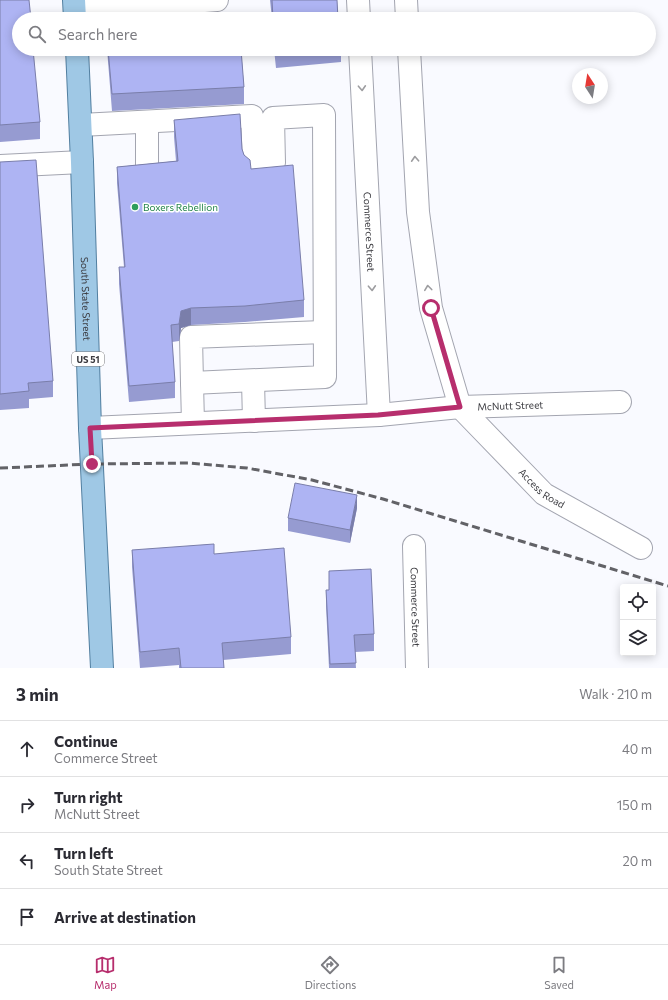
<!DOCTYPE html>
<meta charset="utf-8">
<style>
:root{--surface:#fff;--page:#f2f2f3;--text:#2b2b33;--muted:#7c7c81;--line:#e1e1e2;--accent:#b72e6d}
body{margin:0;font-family:Commissioner,sans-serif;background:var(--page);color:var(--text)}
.controls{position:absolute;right:12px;bottom:12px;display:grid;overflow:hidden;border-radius:4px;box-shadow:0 2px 10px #0003}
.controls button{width:36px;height:36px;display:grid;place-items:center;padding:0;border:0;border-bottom:1px solid var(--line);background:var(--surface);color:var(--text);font:20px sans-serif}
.compass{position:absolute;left:572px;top:68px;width:36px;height:36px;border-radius:50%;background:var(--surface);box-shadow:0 2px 10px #0003;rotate:348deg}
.stop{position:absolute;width:12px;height:12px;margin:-9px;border:3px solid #b72e6d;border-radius:50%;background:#fff}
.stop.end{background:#b72e6d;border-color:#fff;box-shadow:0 1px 4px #0008}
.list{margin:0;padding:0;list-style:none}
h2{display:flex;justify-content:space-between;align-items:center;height:52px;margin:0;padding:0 16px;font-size:17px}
h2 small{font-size:13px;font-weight:400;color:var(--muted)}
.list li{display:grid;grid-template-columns:26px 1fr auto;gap:12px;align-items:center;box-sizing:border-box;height:56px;padding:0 16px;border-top:1px solid var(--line)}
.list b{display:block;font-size:15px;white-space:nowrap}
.list p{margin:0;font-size:13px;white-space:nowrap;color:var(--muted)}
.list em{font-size:13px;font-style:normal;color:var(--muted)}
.icon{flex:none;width:22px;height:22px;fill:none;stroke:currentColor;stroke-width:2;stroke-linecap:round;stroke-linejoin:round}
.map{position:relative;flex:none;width:668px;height:668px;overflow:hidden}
.search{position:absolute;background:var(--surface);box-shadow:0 2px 10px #0003;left:12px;right:12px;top:12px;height:44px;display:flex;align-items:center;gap:10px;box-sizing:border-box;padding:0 14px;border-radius:22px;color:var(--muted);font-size:15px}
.sheet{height:276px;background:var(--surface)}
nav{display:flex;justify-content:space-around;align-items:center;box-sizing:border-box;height:56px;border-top:1px solid var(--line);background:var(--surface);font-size:11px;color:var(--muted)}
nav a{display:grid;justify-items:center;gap:2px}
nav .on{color:var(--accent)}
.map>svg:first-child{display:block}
</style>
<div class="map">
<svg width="668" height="668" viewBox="0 0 668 668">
<rect width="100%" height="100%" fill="#f9faff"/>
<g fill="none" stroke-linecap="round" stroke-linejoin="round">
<defs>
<g id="minor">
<path d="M358,0l1,19"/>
<path d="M406,0l1,19"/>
<path d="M75,11l142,-11"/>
<path id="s1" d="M360,49l19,366"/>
<path id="s2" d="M409,49l9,163 13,96 29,99 84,87 97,54"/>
<path d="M81,125l171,-9 2,49 20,-2 -1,-45 51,-3 1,262 -133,6 1,40"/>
<path d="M0,166l82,-4"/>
<path d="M147,166v-44"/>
<path d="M253,381l1,40"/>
<path d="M192,383l-1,-46 133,-5"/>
<path id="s3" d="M90,428l289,-13 81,-8 160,-5"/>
<path id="s4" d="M414,546l3,122"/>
</g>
<g id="major">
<path d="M74,0l1,19"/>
<path id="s5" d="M77,49l5,113 8,266 12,240"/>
</g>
</defs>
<!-- minor casing -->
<use href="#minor" stroke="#a3a5b0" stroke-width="24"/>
<!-- major casing -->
<use href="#major" stroke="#527fa0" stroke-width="24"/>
<!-- minor -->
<use href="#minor" stroke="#fff" stroke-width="22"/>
<!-- major -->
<use href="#major" stroke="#9fc8e5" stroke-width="22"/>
<!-- rail -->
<path stroke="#626267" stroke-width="3" stroke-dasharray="8 4" stroke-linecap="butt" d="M0,468l92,-4 96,-1 59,5 65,12 71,19 285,87"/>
</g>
<!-- wall -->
<path fill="#969bd1" d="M0,0l40,122v17l-40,3z
M270,0h67l1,19h-66z
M107,49h134l3,38v17l-132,7z
M274,49h67v13l-65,6z
M174,120l68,29 2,6 7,14 53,131v17l-59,5 -54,3 -10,3 -2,13 -7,1 3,40v16l-46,4 -10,-118v-17h5l-7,-84v-16l59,-6 -2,-24z
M0,162l53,219v16l-24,2v9l-29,2z
M357,508l-7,35 -62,-12v-13z
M132,550l82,4 77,83v17l-68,6 1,8h-45v-3l-39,3 -8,-101z
M329,571l45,63v17l-19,1 1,16h-27l-3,-62v-16h3z"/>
<!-- shaded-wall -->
<path fill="#7a7eaa" d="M191,308v17l-10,3 -2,13v-17l2,-13z
M357,495v13l-7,35v-13z"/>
<!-- building -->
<path fill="#aeb4f3" stroke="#7a7eaa" d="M0,0h29l2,19h-12v30h14l7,73 -40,3z
M272,0h65l1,19h-65z
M238,14l1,5h-71z
M108,49h133l3,38 -132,7z
M276,49h25l-25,2z
M240,114l2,35 2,6 6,5 1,9 42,-4 11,135 -59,6 -54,2 -10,3 -2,13 -8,1 4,57 -46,4 -10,-119h6l-8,-100 61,-6 -4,-41z
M36,160l17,221 -25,2 1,8 -29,3v-232z
M295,483l62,12 -7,35 -62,-12z
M214,544v10l70,-6 7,89 -69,6 2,25h-43l-2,-20 -39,4 -8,-102z
M371,569l3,65 -20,1 2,28 -26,1 -4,-74h3v-19z"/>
<!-- one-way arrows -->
<defs><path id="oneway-chevron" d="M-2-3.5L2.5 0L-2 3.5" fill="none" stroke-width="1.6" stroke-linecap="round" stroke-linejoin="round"/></defs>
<g stroke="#9d9da0">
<use href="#oneway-chevron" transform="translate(362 88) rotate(87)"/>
<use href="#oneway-chevron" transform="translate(415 159) rotate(-93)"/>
<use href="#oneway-chevron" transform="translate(372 288) rotate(87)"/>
<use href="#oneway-chevron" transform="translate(428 288) rotate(-97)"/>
</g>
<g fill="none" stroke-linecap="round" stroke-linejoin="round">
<!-- route -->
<path stroke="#b72e6d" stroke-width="5" d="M92,464l-2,-36 288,-13 82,-8 -29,-99"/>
</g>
<!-- markers -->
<circle fill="#2e9e5b" stroke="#fff" stroke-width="1.5" cx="135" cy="207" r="4"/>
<g text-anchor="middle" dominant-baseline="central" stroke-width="3" stroke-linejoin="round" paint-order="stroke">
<!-- shield labels -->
<rect fill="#fff" stroke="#767679" stroke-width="1" x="72" y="352" width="32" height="14" rx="3"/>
<g font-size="9" font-weight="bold" fill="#3b3b40">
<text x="88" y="359">US 51</text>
</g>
<!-- leisure labels -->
<g font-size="10" fill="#27864d" stroke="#fff" text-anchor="start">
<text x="143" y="207">Boxers Rebellion</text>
</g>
<!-- street labels -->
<g font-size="10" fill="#3b3b40" stroke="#fff">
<text stroke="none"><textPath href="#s1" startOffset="183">Commerce Street</textPath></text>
<text stroke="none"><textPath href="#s5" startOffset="250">South State Street</textPath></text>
<text stroke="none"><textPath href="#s3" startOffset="421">McNutt Street</textPath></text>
<text stroke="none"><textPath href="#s2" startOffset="479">Access Road</textPath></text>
<text stroke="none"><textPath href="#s4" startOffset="61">Commerce Street</textPath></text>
</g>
</g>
</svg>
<div class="controls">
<button><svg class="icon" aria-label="locate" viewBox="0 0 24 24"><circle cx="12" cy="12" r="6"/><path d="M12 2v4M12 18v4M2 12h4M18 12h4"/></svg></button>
<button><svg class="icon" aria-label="layers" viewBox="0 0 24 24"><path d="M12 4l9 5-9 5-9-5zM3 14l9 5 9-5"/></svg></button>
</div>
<svg class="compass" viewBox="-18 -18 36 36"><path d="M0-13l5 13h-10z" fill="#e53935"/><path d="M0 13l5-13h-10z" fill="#7c7c81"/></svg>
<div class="stop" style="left:431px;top:308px"></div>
<div class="stop end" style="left:92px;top:464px"></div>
<div class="search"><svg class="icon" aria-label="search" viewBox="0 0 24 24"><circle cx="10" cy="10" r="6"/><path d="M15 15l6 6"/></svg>Search here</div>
</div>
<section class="sheet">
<h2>3 min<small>Walk · 210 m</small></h2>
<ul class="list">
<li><svg class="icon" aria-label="ahead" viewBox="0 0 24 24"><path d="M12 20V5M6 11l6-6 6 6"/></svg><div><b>Continue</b><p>Commerce Street</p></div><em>40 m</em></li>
<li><svg class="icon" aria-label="right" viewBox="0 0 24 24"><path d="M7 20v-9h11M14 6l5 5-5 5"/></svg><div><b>Turn right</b><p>McNutt Street</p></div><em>150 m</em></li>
<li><svg class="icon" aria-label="left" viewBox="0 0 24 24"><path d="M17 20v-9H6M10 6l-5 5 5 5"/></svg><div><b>Turn left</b><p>South State Street</p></div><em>20 m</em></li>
<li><svg class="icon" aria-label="arrive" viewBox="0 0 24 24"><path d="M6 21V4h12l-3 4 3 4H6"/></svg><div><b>Arrive at destination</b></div></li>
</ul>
</section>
<nav>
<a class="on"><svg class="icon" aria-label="map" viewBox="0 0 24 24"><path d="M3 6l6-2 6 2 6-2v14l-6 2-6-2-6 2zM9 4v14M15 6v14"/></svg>Map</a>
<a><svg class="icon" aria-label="directions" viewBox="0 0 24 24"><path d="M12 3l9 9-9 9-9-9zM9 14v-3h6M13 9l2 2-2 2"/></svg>Directions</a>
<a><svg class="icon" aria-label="saved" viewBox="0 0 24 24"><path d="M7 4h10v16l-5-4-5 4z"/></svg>Saved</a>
</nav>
